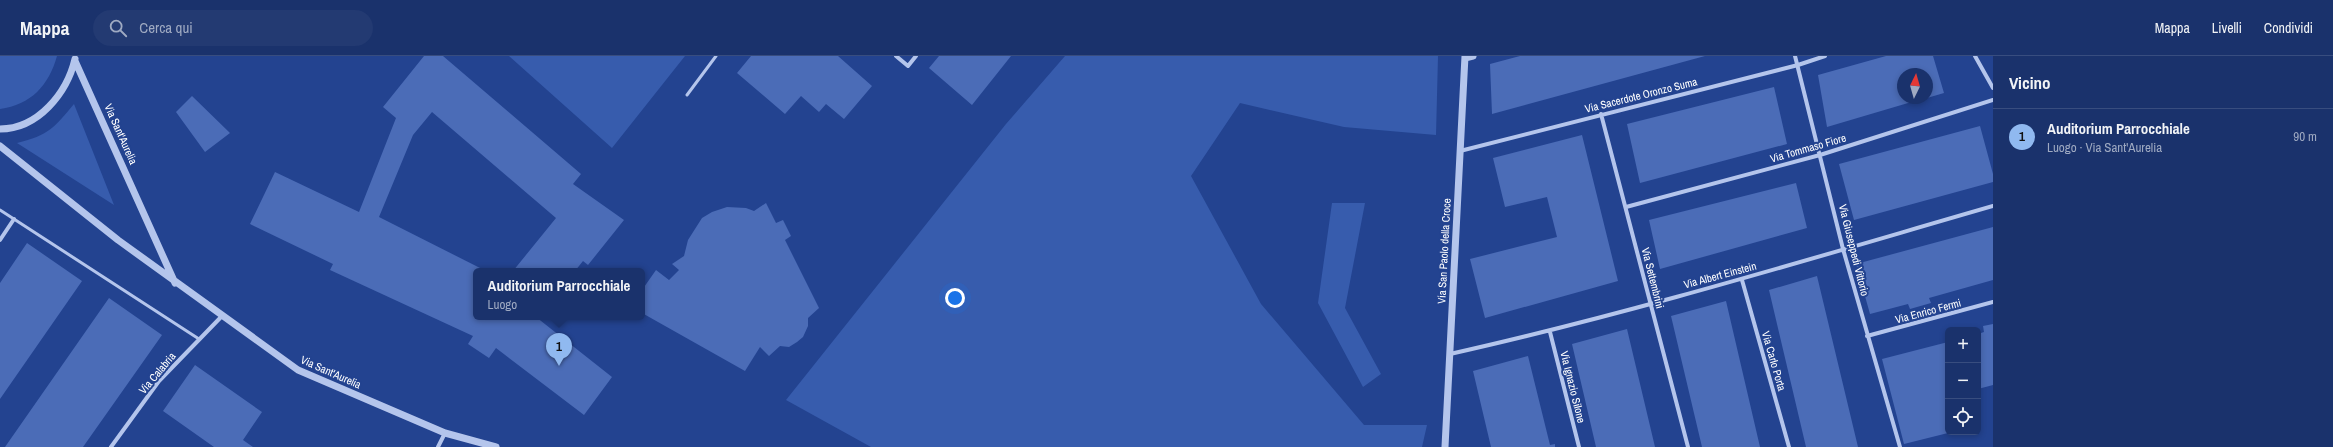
<!DOCTYPE html>
<html lang="it">
<meta charset="utf-8">
<style>
:root{--surface:#1a326c;--page:#233a72;--text:#f1f3f6;--muted:#9faac2;--line:#384d7f;--accent:#90b9f0}
body{margin:0;font-family:"Archivo Narrow",sans-serif;background:var(--page);color:var(--text)}
.controls{position:absolute;right:12px;bottom:12px;display:grid;overflow:hidden;border-radius:6px;box-shadow:0 2px 6px #0003}
.controls button{width:36px;height:36px;display:grid;place-items:center;padding:0;border:0;border-bottom:1px solid var(--line);background:var(--surface);color:var(--text);font:20px sans-serif}
.compass{position:absolute;left:1897px;top:12px;width:36px;height:36px;border-radius:50%;background:var(--surface);box-shadow:0 2px 6px #0003;rotate:5deg}
.you{position:absolute;left:955px;top:242px;width:14px;height:14px;margin:-10px;border:3px solid #fff;border-radius:50%;background:#1a73e8;box-shadow:0 0 0 6px #1a73e833}
.badge{display:grid;place-items:center;width:26px;height:26px;border-radius:50%;background:var(--accent);color:#111;font-size:13px;font-weight:700}
.pin{position:absolute;translate:-50% -33px;filter:drop-shadow(0 1px 2px #0008)}
.pin::after{content:'';position:absolute;top:21px;width:14px;height:12px;background:inherit;clip-path:polygon(0 0,100% 0,50% 100%)}
.popup{position:absolute;left:473px;top:212px;width:172px;height:52px;box-sizing:border-box;display:grid;place-content:center;border-radius:6px;background:var(--surface);filter:drop-shadow(0 1px 3px #0005);font-size:13px;white-space:nowrap;color:var(--muted)}
.popup b{font-size:15px;color:var(--text)}
.popup::after{content:'';position:absolute;left:50%;top:100%;margin-left:-8px;border:8px solid transparent;border-top-color:var(--surface)}
.list{margin:0;padding:0;list-style:none}
h2{display:flex;justify-content:space-between;align-items:center;height:52px;margin:0;padding:0 16px;font-size:17px}
h2 small{font-size:13px;font-weight:400;color:var(--muted)}
.list li{display:grid;grid-template-columns:26px 1fr auto;gap:12px;align-items:center;box-sizing:border-box;height:56px;padding:0 16px;border-top:1px solid var(--line)}
.list b{display:block;font-size:15px;white-space:nowrap}
.list p{margin:0;font-size:13px;white-space:nowrap;color:var(--muted)}
.list em{font-size:13px;font-style:normal;color:var(--muted)}
.icon{flex:none;width:22px;height:22px;fill:none;stroke:currentColor;stroke-width:2;stroke-linecap:round;stroke-linejoin:round}
.map{position:relative;flex:none;width:1993px;height:391px;overflow:hidden}
header{display:flex;align-items:center;gap:24px;box-sizing:border-box;height:56px;padding:0 20px;background:var(--surface);border-bottom:1px solid var(--line)}
header strong{font-size:19px}
nav{display:flex;gap:22px;margin-inline-start:auto;font-size:14px}
.search{width:280px;height:36px;background:var(--page);display:flex;align-items:center;gap:10px;box-sizing:border-box;padding:0 14px;border-radius:22px;color:var(--muted);font-size:15px}
main{display:flex}
aside{flex:1;background:var(--surface)}
.map>svg:first-child{display:block}
</style>
<header>
<strong>Mappa</strong>
<div class="search"><svg class="icon" aria-label="search" viewBox="0 0 24 24"><circle cx="10" cy="10" r="6"/><path d="M15 15l6 6"/></svg>Cerca qui</div>
<nav><a>Mappa</a><a>Livelli</a><a>Condividi</a></nav>
</header>
<main>
<div class="map">
<svg width="1993" height="391" viewBox="0 0 1993 391">
<rect width="100%" height="100%" fill="#234390"/>
<!-- green -->
<path fill="#375cad" d="M0,0h57c-8,29 -26,49 -57,53z
M509,0h176l-73,92z
M1065,0h373l-2,79 -92,-8 -104,-24 -49,73 70,128 103,121h63l-5,22h-551l-85,-47 220,-276z
M74,48l40,101 -97,-62c32,-8 37,-15 57,-39z
M1332,147h33l-20,105 36,66 -18,13 -45,-84z"/>
<!-- building -->
<path fill="#4b6cb7" d="M424,0h19l138,118 -8,10 51,36 -36,45 -5,-4 -8,10h-62l43,-53 -124,-106 -19,23 -34,82 107,54h-10v46h60l76,60 -28,38 -88,-67 -7,10 -21,-14 5,-8 -143,-66 3,-6 -83,-40 25,-52 84,40 37,-94 -13,-11z
M751,0h87l34,30 -28,33 -18,-15 -7,8 -18,-16 -16,18 -48,-41z
M939,0h72l-39,49 -43,-37z
M1520,0h185l-213,58 -2,-50z
M1886,0h47l11,37 -17,5v-24h-24v24h22l-98,29 -9,-52z
M1774,31l13,57 -147,39 -13,-59z
M192,40l38,37 -25,19 -29,-40z
M1980,70l13,48v8l-139,38 -15,-56z
M1582,79l36,146 -133,37 -15,-59 87,-22 -10,-40 -42,10 -12,-49z
M1796,127l11,45 -147,41 -11,-49z
M766,147l10,20 7,-3 8,16 -6,4 34,68 -11,10v8l-5,11 -6,5 -8,5 -9,-1 -11,10 -9,-9 -15,24 -103,-58v-23l14,-20 13,10 10,-10 -7,-6 12,-8 4,-16 14,-22 10,-6 15,-5 19,1 8,3z
M1993,171v53l-64,18 2,5 -21,6 -2,-5 -38,10 -14,-50z
M27,187l55,38 -82,118v-116z
M1817,220l41,171h-52l-37,-157z
M109,242l53,37 -79,112h-78z
M1726,245l34,146h-58l-31,-131z
M1993,268v61l-15,4v-55l6,-2 -1,-6z
M1627,273l28,118h-59l-24,-103z
M1948,286v91l-44,11 -22,-85z
M1528,300l22,89 5,-1v3h-64l-18,-76z
M195,309l67,47 -19,28 10,7h-39l-51,-36z"/>
<g fill="none" stroke-linecap="round" stroke-linejoin="round">
<!-- service -->
<path stroke="#b4c5ec" stroke-width="3" d="M687,39l29,-39
M0,154l199,129"/>
<!-- minor -->
<path stroke="#b4c5ec" stroke-width="4" d="M896,0l12,10 8,-10
M1795,0l48,193 57,198
M1975,0l18,32
M1601,58l87,333
M1460,95l338,-86 27,-9
M1626,151l194,-52 173,-55
M0,184l14,-21
M1742,224l47,167
M1550,276l29,115
M1867,280l126,-34
M1450,298c183,-41 363,-96 543,-148
M111,391l48,-66 63,-65
M438,391l7,-14"/>
<!-- tertiary -->
<path stroke="#b4c5ec" stroke-width="7" d="M1465,2l8,-2
M75,5l100,222
M0,73c38,0 67,-36 75,-70
M0,90l118,94 180,130 147,63 51,14
M1445,391l20,-391"/>
</g>
<g text-anchor="middle" dominant-baseline="central" stroke-width="4" stroke-linejoin="round" paint-order="stroke">
<!-- street labels -->
<g font-size="11" fill="#fff" stroke="#234390">
<text transform="translate(1641 39) rotate(-14)">Via Sacerdote Oronzo Suma</text>
<text transform="translate(121 78) rotate(66)">Via Sant'Aurelia</text>
<text transform="translate(1808 92) rotate(-16)">Via Tommaso Fiore</text>
<text transform="translate(1854 194) rotate(76)">Via Giuseppedi Vittorio</text>
<text transform="translate(1444 195) rotate(-87)">Via San Paolo della Croce</text>
<text transform="translate(1720 219) rotate(-15)">Via Albert Einstein</text>
<text transform="translate(1653 222) rotate(76)">Via Settembrini</text>
<text transform="translate(1928 255) rotate(-15)">Via Enrico Fermi</text>
<text transform="translate(1774 305) rotate(74)">Via Carlo Porta</text>
<text transform="translate(331 316) rotate(24)">Via Sant'Aurelia</text>
<text transform="translate(157 317) rotate(-50)">Via Calabria</text>
<text transform="translate(1573 331) rotate(76)">Via Ignazio Silone</text>
</g>
</g>
</svg>
<div class="controls">
<button>+</button>
<button>−</button>
<button><svg class="icon" aria-label="locate" viewBox="0 0 24 24"><circle cx="12" cy="12" r="6"/><path d="M12 2v4M12 18v4M2 12h4M18 12h4"/></svg></button>
</div>
<svg class="compass" viewBox="-18 -18 36 36"><path d="M0-13l5 13h-10z" fill="#e53935"/><path d="M0 13l5-13h-10z" fill="#9faac2"/></svg>
<div class="you"></div>
<div class="pin badge" style="left:559px;top:310px">1</div>
<div class="popup"><b>Auditorium Parrocchiale</b>Luogo</div>
</div>
<aside>
<h2>Vicino<small></small></h2>
<ul class="list">
<li><span class="badge">1</span><div><b>Auditorium Parrocchiale</b><p>Luogo · Via Sant'Aurelia</p></div><em>90 m</em></li>
</ul>
</aside>
</main>
